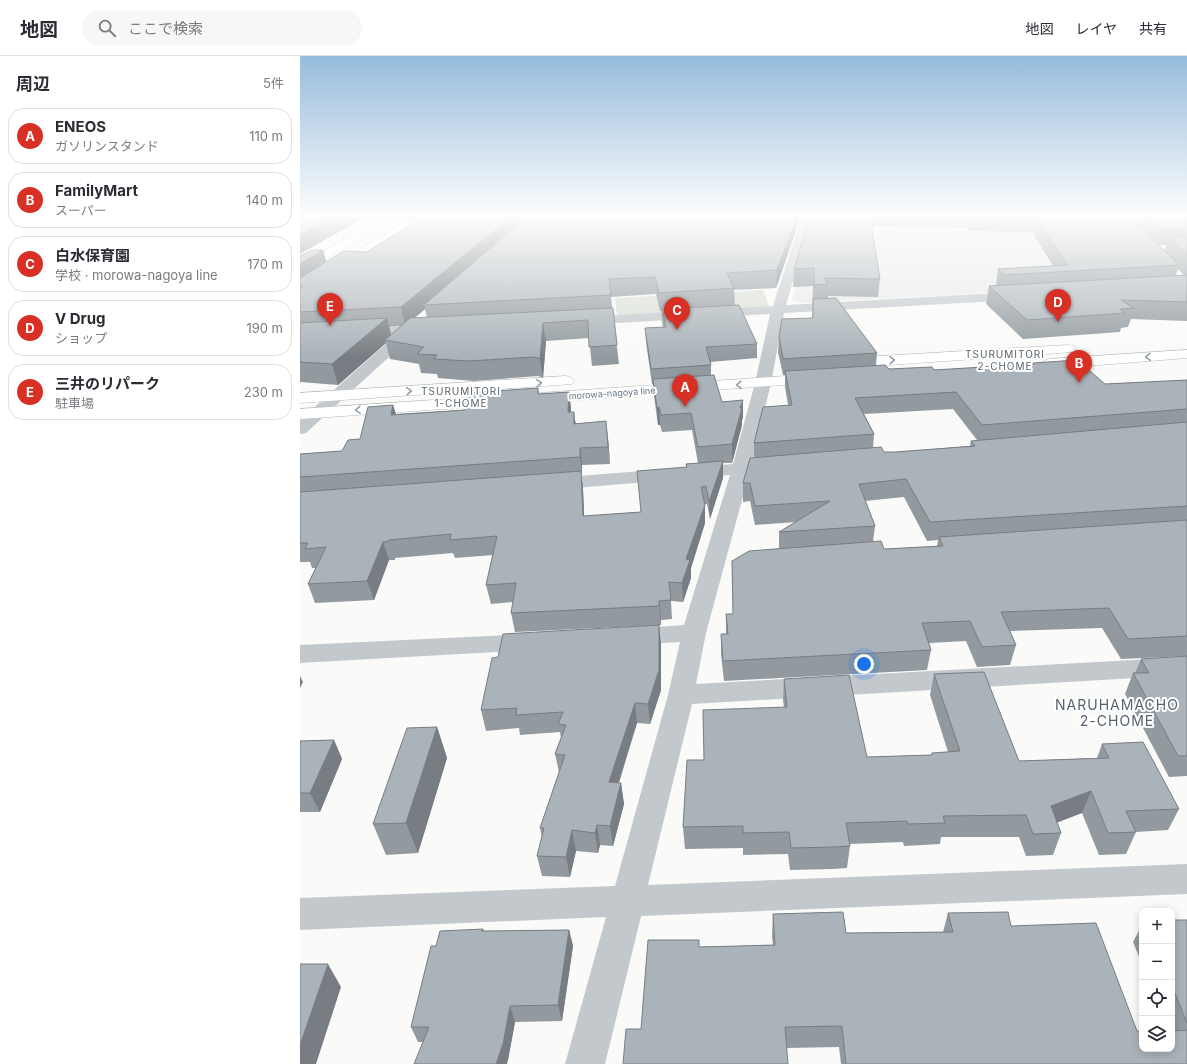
<!DOCTYPE html>
<html lang="ja">
<meta charset="utf-8">
<style>
:root{--surface:#fff;--page:#f7f7f7;--text:#2b2b33;--muted:#7c7c81;--line:#e1e1e2;--accent:#d93025}
body{margin:0;font-family:Inter,"Noto Sans JP",sans-serif;background:var(--page);color:var(--text)}
.controls{position:absolute;right:12px;bottom:12px;display:grid;overflow:hidden;border-radius:8px;box-shadow:0 2px 10px #0003}
.controls button{width:36px;height:36px;display:grid;place-items:center;padding:0;border:0;border-bottom:1px solid var(--line);background:var(--surface);color:var(--text);font:20px sans-serif}
.you{position:absolute;left:564px;top:608px;width:14px;height:14px;margin:-10px;border:3px solid #fff;border-radius:50%;background:#1a73e8;box-shadow:0 0 0 6px #1a73e833}
.badge{display:grid;place-items:center;width:26px;height:26px;border-radius:50%;background:var(--accent);color:#fff;font-size:13px;font-weight:700}
.pin{position:absolute;translate:-50% -33px;filter:drop-shadow(0 1px 2px #0008)}
.pin::after{content:'';position:absolute;top:21px;width:14px;height:12px;background:inherit;clip-path:polygon(0 0,100% 0,50% 100%)}
.list{margin:0;padding:0;list-style:none}
h2{display:flex;justify-content:space-between;align-items:center;height:52px;margin:0;padding:0 16px;font-size:17px}
h2 small{font-size:13px;font-weight:400;color:var(--muted)}
.list li{display:grid;grid-template-columns:26px 1fr auto;gap:12px;align-items:center;box-sizing:border-box;height:56px;margin:0 8px 8px;padding:0 8px;border:1px solid var(--line);border-radius:16px}
.list b{display:block;font-size:15px;white-space:nowrap}
.list p{margin:0;font-size:13px;white-space:nowrap;color:var(--muted)}
.list em{font-size:13px;font-style:normal;color:var(--muted)}
.icon{flex:none;width:22px;height:22px;fill:none;stroke:currentColor;stroke-width:2;stroke-linecap:round;stroke-linejoin:round}
.map{position:relative;flex:none;width:887px;height:1008px;overflow:hidden}
header{display:flex;align-items:center;gap:24px;box-sizing:border-box;height:56px;padding:0 20px;background:var(--surface);border-bottom:1px solid var(--line)}
header strong{font-size:19px}
nav{display:flex;gap:22px;margin-inline-start:auto;font-size:14px}
.search{width:280px;height:36px;background:var(--page);display:flex;align-items:center;gap:10px;box-sizing:border-box;padding:0 14px;border-radius:22px;color:var(--muted);font-size:15px}
main{display:flex}
aside{flex:1;background:var(--surface)}
.map>svg:first-child{display:block}
</style>
<header>
<strong>地図</strong>
<div class="search"><svg class="icon" aria-label="search" viewBox="0 0 24 24"><circle cx="10" cy="10" r="6"/><path d="M15 15l6 6"/></svg>ここで検索</div>
<nav><a>地図</a><a>レイヤ</a><a>共有</a></nav>
</header>
<main>
<aside>
<h2>周辺<small>5件</small></h2>
<ul class="list">
<li><span class="badge">A</span><div><b>ENEOS</b><p>ガソリンスタンド</p></div><em>110 m</em></li>
<li><span class="badge">B</span><div><b>FamilyMart</b><p>スーパー</p></div><em>140 m</em></li>
<li><span class="badge">C</span><div><b>白水保育園</b><p>学校 · morowa-nagoya line</p></div><em>170 m</em></li>
<li><span class="badge">D</span><div><b>V Drug</b><p>ショップ</p></div><em>190 m</em></li>
<li><span class="badge">E</span><div><b>三井のリパーク</b><p>駐車場</p></div><em>230 m</em></li>
</ul>
</aside>
<div class="map">
<svg width="887" height="1008" viewBox="0 0 887 1008">
<rect width="100%" height="100%" fill="#fafaf8"/>
<!-- built -->
<path fill="#e8e9e9" d="M515,160l290,7 50,61 -355,19 -8,-3z"/>
<!-- green -->
<path fill="#dadfd7" d="M463,234l7,18 -153,8 -2,-18z"/>
<g fill="none" stroke-linecap="round" stroke-linejoin="round">
<!-- stream -->
<path fill="#bbc7cb" fill-rule="evenodd" d="M819,161l31,1 2,1 -2,1 -30,-1z"/>
<defs>
<path id="primary" d="M769,289l5,1 2,3 -2,3 -228,16 -5,-2 -3,-3 3,-3 5,-2z
M887,294v8l-138,11 -5,-2 -3,-3 3,-3 5,-2z
M515,318l6,2 2,3 -2,3 -281,21 -6,-2 -2,-3 2,-3 6,-2z
M266,320l6,2 2,3 -2,3 -272,19v-10z
M195,340l6,1 2,4 -2,4 -201,14v-10z"/>
<path id="trunk" d="M84,160h13l-93,57 -4,1v-9z
M114,160h13l-122,79 -5,1v-10z"/>
</defs>
<!-- primary casing -->
<use href="#primary" stroke="#b5babe" stroke-width="1"/>
<!-- trunk casing -->
<use href="#trunk" stroke="#b4b9bd" stroke-width="1"/>
<!-- minor -->
<path fill="#c3c8cc" fill-rule="evenodd" d="M502,160h10l-26,89 230,-13 5,1 1,3 -1,3 -5,1 -232,13 -13,70 -19,79 25,-2 7,2 2,4 -2,4 -35,4 -43,159 -10,51 491,-27v18l-495,29 -44,181 539,-21v30l-546,22 -36,148h-40l41,-147 -306,13v-32l315,-12 53,-191 12,-53 -51,3 -9,-2 -3,-6 3,-6 9,-2 55,-4 46,-150 -178,15 -7,-2 -3,-4 3,-4 7,-2 181,-14 22,-81 15,-69 -187,11 -5,-1 -2,-3 2,-3 5,-1 190,-11z
M806,163l81,2v6l-85,-3 -1,-2 1,-2z
M125,269l5,1 2,3 -2,3 -16,2 -108,99 -6,1v-14l96,-85 -96,6v-8z
M231,578l9,2 3,6 -3,6 -9,2 -231,13v-18z"/>
<!-- primary -->
<use href="#primary" fill="#fff" fill-rule="evenodd"/>
<!-- trunk -->
<use href="#trunk" fill="#fff" fill-rule="evenodd"/>
</g>
<!-- wall -->
<path fill="#929a9f" fill-rule="evenodd" d="M501,160l-25,72 -42,2 1,15 22,39v14l-47,4 1,3v10l11,27 21,-2v18l-1,2v5l-10,38h-9v15l-13,41 -3,-15h-3l1,19 -14,45v10l-8,24 -12,-1 1,18 -11,1v5l-146,7 -4,-19 2,-11 -22,2 -5,-19 7,-30 -38,3 -2,-5 -58,5v2h-6l-15,40 -59,3 -7,-19 8,-16h-4l-2,-6h-10v-108l42,-3 18,-12 33,-34 3,9 69,-4 73,-22 1,6 30,-2 2,20 5,11 32,15 2,26 -28,1v9h-1l2,15 1,27 57,-4 45,-45v-3l12,-1 -6,-33 -30,2 -2,-7h-2l-4,-29 -1,-12h-1l-6,-42 -1,-14 18,-1 -1,-4v-12h-2l-4,-17 -45,3 8,67 -27,2 -3,-28 -43,3 -3,37 -5,-2 -64,5 -36,-3 -1,-4 -16,-1 -2,-9 -29,-5 -4,-16 -48,42 -38,-3v-126l26,7 41,-11zM125,253l2,9h-13l3,-2zM102,270l-11,9 -2,-8z
M510,160h377v105l-56,-2 -3,8 -7,1 -1,4 -97,7 -37,-35 3,-18 7,-1 2,-16 55,-3 -21,-34 -62,-1 -2,-3 -96,-2 8,53 -2,18 -50,-1v3l49,54 -1,12 13,4 45,1 98,-6 1,-1 72,21 82,-4v276l-66,3 -19,-31 -92,3 6,14 -6,20 -33,2 -11,-26 -37,2 2,7 -4,20 -203,11 -3,-27v-20h5v-20h7l-1,-53 47,-13v-16l17,-10 -41,3 -5,-24 -7,1v-19l11,-26v-14l34,-38 -3,-18v-12h-2l-5,-23 1,-16 33,-18 1,-32 -20,1 1,-18zM832,162h8l-1,6zM858,189h8l-2,6zM878,213l6,6h-8zM653,353l24,31 -6,1 -1,5 -75,6h-11l-11,-4 1,-14 -10,-20zM604,441l23,44 11,-1 -1,6 -53,3 -11,-7 2,-16 -10,-25z
M359,569l2,20v45l-11,34 -13,-1 -18,60h2l3,21 -11,42 -13,-1 -2,8 -22,-2 -6,26 -28,-1 -5,-20 5,-19 -2,-9 19,-56 -4,-18 6,-16 -1,-6 -40,3 -1,-7 -33,3 -5,-21 17,-53z
M887,600v120l-18,1 -44,-83 8,-21h2l6,-14z
M634,618l85,87 78,-3 5,-14 77,65 -11,21 -32,2 -10,22 -27,1 -17,-42 -25,9 4,11 -8,22 -27,1 -7,-19h-78l-1,7 -36,2 -1,-4 -54,2 1,2 -3,22 -14,1 -43,1 -2,-16 -45,1v-7l-58,1 -2,-22 21,-67 80,-53 -1,-7 1,-21 83,78 64,-2 1,-2 16,-1 -18,-57z
M137,671l10,31 -29,95 -32,2 -13,-31z
M34,684l8,19 -22,53h-20v-71z
M648,857l63,13 126,105 35,18v-129h15v144h-346l-2,-17 -52,1 -146,-19 59,-82 73,-2 -1,-9 1,-22 73,19 97,-1z
M842,869v39l-9,-22z
M183,873l1,2 85,-1 4,16 -11,75 -47,1 -7,38 -85,-18h-5l-7,-15 25,-81z"/>
<!-- shaded-wall -->
<path fill="#777d82" d="M35,160h32l-67,38v-19z
M212,160h21l-109,89 1,4 -20,17 -4,-19z
M497,160h4l-25,72 1,-18z
M23,194l5,17 -28,17v-20z
M87,262l5,20 -7,2 1,3 -48,42 -6,-21z
M243,267l3,18 -3,37 -3,-19z
M269,336l2,16 -1,20 -2,-16z
M443,344v18l-1,2v5l-10,38v-19l8,-36z
M93,349l5,16 -7,-6z
M359,351l1,18h-2l-1,-17z
M274,356l2,16 -2,-4z
M306,365l2,17 2,26 -2,-17z
M280,392l2,17v9l-2,-17z
M423,405v17l-13,41 -1,-17z
M281,415l2,18 2,45 -2,-18z
M405,449v18l-14,45v10l-8,24 -1,-19 4,-24z
M83,486l6,18 -15,40 -7,-19z
M359,545l2,19v5l-2,-19z
M359,569l2,20v45l-11,34 -2,-20z
M0,620l3,6 -3,6z
M335,647l2,20 -25,80 -3,-21z
M137,671l10,31 -29,95 -12,-30z
M34,684l8,19 -22,53 -10,-19z
M321,727l3,21 -11,42 -3,-20z
M791,735l-9,22 -39,15 8,-22z
M297,769l3,20 -2,8 -3,-20z
M272,774l4,21 -6,26 -4,-20z
M269,874l4,16 -11,75 -4,-16z
M28,908l13,23 -25,77h-16v-19z
M210,950l5,16 -7,38 -1,4h-11z"/>
<!-- building -->
<path fill="#aab3b9" stroke="#777d82" d="M0,160h35l-35,19z
M124,160h88l-111,91 -101,5v-24l3,-2h-3v-8l44,-27 23,1z
M228,160h269l-20,54 -50,3 7,15 -75,5 -4,-16 -46,2 2,16 -187,10z
M510,160h60l10,63 -56,-1 4,6 -14,1v-17l-20,1z
M711,160h119l49,49 -175,10 -6,-6 70,-4 -33,-48z
M846,160h41v13l-28,-1z
M868,181h19v18z
M12,194h11l-23,14v-8z
M887,219v27l-66,-2 13,8 -14,1 5,4 -98,7 -38,-34z
M536,242l41,55 -94,6 -4,-23 3,-17 31,-1v-19z
M439,249l18,39 -51,3 5,18 -60,4 -6,-41 21,-1 -4,-18z
M313,252l4,37 -28,2 -1,-27 -45,3 -3,36 -5,-2 -65,4 -36,-2 3,-4 -20,-1 7,-7 -39,-7 25,-22z
M87,262l-55,46 -32,-2v-39z
M777,304l28,24 82,-4v29l-205,16 -26,-33 -101,6 19,36 -120,9 9,-36 29,-2 -7,-34 100,-6 4,4 43,-2 2,3 100,-6 -1,-1z
M414,319l8,27 21,-2 -3,8h2l-10,36 -34,3 -7,-34 -30,2 -2,-8 -2,1 -4,-29z
M238,332v6l31,-2 -1,20h6v12l32,-3 2,26 -28,1v9l-280,20v-23l42,-3 6,-11 12,-1 8,-32 25,-2 -2,10 74,-5 2,-17z
M887,366v84l-257,16 -24,-43 -47,5 16,42 -96,6 51,-31 -75,5 -5,-23h-7l7,-25 131,-11 3,5h11l80,-6 -4,-5z
M423,405l-14,41 -3,-16 -5,1 4,18 -19,54 4,1 -8,23 -13,-1 2,18 -12,1v5l-148,7 5,-30 -30,2 11,-49 -47,4 1,-6 -62,6v1l-6,1 -16,39 -59,3 18,-37 -21,2 3,-6h-8v-51l281,-21 2,45 58,-4 -4,-41 50,-4 -1,-3z
M887,464v116l-59,3 -19,-31 -108,4 15,33 -34,2 -12,-26 -48,2 9,27 -208,11 -2,-27h7l-2,-20h7l-1,-53 17,-10 132,-10 3,8 59,-3 -4,-9z
M359,569v45l-11,34 -13,-1 -26,79 12,1 -11,43 -13,-1 -2,8 -23,-3 -6,27 -29,-1 7,-28h-4l25,-73 -10,-1 11,-29 -8,-1 5,-12 -47,3 1,-7 -36,2 11,-52 6,-1 5,-23z
M887,600v100h-9l-45,-83h16l-8,-14z
M684,616l35,89 90,-3 -7,-14 41,-2 36,67 -53,2 10,21 -28,1 -17,-42 -40,15 10,27 -28,1 -7,-19 -83,1 2,7 -37,1 -1,-3 -61,2 4,23 -15,1 -44,1 -2,-16 -46,1v-7l-60,1 4,-67h17l-1,-50 84,-3 -3,-28 65,-4 18,82 65,-2v-2l28,-2 -26,-77z
M137,671l-31,96 -33,1 34,-96z
M34,684l-24,53h-10v-52z
M543,856l3,21 107,-1 -5,-19 60,-1 3,14 85,-3 41,108h5v18h30v-18l15,-1v34h-341l-4,-38 -57,1 3,37h-165l3,-35h15l7,-89h51v7l76,-2 -2,-31z
M872,864h15v103l-15,-37z
M183,873l-1,2 87,-1 -11,75 -48,1 -7,38 -7,20h-82l15,-37h-18l20,-81h5l4,-15z
M0,908h28l-28,81z"/>
<!-- one-way arrows -->
<defs><path id="oneway-chevron" d="M-2-3.5L2.5 0L-2 3.5" fill="none" stroke-width="1.6" stroke-linecap="round" stroke-linejoin="round"/></defs>
<g stroke="#939fa8">
<use href="#oneway-chevron" transform="translate(848 301) rotate(176)"/>
<use href="#oneway-chevron" transform="translate(592 304) rotate(-4)"/>
<use href="#oneway-chevron" transform="translate(239 327) rotate(-4)"/>
<use href="#oneway-chevron" transform="translate(439 329) rotate(176)"/>
<use href="#oneway-chevron" transform="translate(109 335) rotate(-4)"/>
<use href="#oneway-chevron" transform="translate(58 354) rotate(176)"/>
</g>
<!-- sky -->
<linearGradient id="sky" x2="0" y2="1"><stop stop-color="#96bcdc"/><stop offset="0.53" stop-color="#fdfdfc"/><stop offset="1" stop-color="#fdfdfc" stop-opacity="0"/></linearGradient>
<rect width="887" height="301" fill="url(#sky)"/>
<g text-anchor="middle" dominant-baseline="central" stroke-width="4" stroke-linejoin="round" paint-order="stroke">
<!-- far-street labels -->
<g font-size="9" fill="#657683" stroke="#fff">
<text transform="translate(312 337) rotate(-4)">morowa-nagoya line</text>
</g>
<!-- far-neighbourhood labels -->
<g font-size="10" letter-spacing="1" fill="#57646e" stroke="#fff">
<text x="705" y="298">TSURUMITORI<tspan x="705" dy="12">2-CHOME</tspan></text>
<text x="161" y="335">TSURUMITORI<tspan x="161" dy="12">1-CHOME</tspan></text>
</g>
<!-- near-neighbourhood labels -->
<g font-size="14" letter-spacing="1" fill="#57646e" stroke="#fff">
<text x="817" y="648">NARUHAMACHO<tspan x="817" dy="16">2-CHOME</tspan></text>
</g>
</g>
</svg>
<div class="controls">
<button>+</button>
<button>−</button>
<button><svg class="icon" aria-label="locate" viewBox="0 0 24 24"><circle cx="12" cy="12" r="6"/><path d="M12 2v4M12 18v4M2 12h4M18 12h4"/></svg></button>
<button><svg class="icon" aria-label="layers" viewBox="0 0 24 24"><path d="M12 4l9 5-9 5-9-5zM3 14l9 5 9-5"/></svg></button>
</div>
<div class="you"></div>
<div class="pin badge" style="left:385px;top:351px">A</div>
<div class="pin badge" style="left:779px;top:327px">B</div>
<div class="pin badge" style="left:377px;top:274px">C</div>
<div class="pin badge" style="left:758px;top:266px">D</div>
<div class="pin badge" style="left:30px;top:270px">E</div>
</div>
</main>
